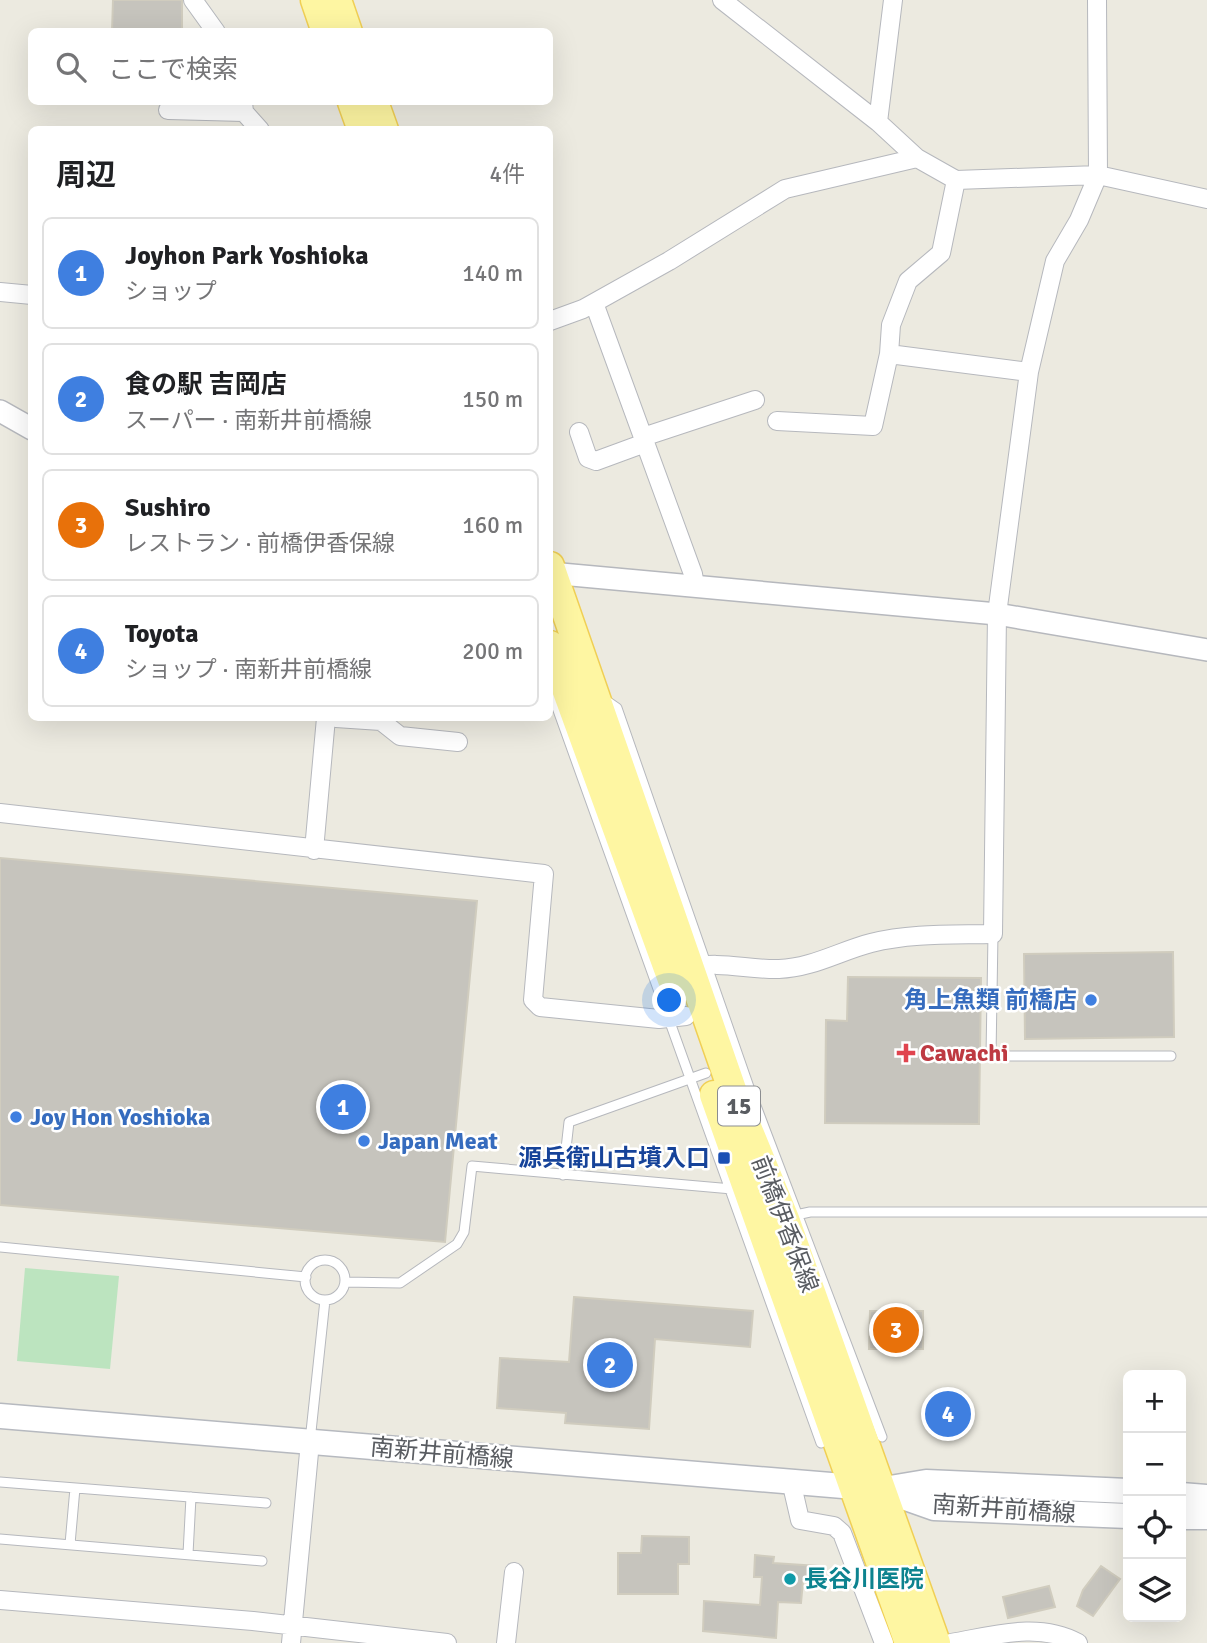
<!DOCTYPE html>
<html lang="ja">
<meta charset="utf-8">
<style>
:root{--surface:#fff;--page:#f6f6f6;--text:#202124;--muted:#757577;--line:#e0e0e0;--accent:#0f766e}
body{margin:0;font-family:Signika,"Noto Sans JP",sans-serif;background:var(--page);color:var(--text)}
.controls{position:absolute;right:21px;bottom:21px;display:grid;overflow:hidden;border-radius:10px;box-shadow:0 7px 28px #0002}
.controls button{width:63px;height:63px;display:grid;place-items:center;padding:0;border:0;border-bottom:2px solid var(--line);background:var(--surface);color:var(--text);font:35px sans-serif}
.you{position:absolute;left:670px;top:1001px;width:24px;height:24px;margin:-18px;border:5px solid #fff;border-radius:50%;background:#1a73e8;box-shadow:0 0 0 10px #1a73e833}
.badge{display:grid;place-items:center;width:46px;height:46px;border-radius:50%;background:var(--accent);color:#fff;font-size:23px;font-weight:700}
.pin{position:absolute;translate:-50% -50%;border:4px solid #fff;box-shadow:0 2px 7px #0006}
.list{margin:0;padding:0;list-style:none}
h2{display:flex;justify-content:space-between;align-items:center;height:91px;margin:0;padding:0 28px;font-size:30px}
h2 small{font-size:23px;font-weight:400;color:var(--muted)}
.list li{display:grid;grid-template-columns:46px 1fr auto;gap:21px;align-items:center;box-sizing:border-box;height:112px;margin:0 14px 14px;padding:0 14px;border:2px solid var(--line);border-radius:10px}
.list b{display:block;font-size:26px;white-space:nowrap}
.list p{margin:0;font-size:23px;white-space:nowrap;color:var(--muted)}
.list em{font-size:23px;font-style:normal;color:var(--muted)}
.icon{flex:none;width:38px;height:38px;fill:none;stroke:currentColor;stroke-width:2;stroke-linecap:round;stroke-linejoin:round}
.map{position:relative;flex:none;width:1207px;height:1643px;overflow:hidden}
.search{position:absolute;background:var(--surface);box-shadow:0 7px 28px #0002;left:28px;top:28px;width:525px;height:77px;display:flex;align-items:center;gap:18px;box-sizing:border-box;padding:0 24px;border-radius:10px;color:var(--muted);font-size:26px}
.panel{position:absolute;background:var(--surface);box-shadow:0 7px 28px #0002;left:28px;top:126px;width:525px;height:595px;border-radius:10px}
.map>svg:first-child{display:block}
</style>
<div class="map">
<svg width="1207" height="1643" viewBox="0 0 1207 1643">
<rect width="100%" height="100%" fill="#eceae0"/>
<!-- green -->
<path fill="#bce4bf" d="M25,1268l94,8 -9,93 -93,-8z"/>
<!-- building -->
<path fill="#c6c4bd" stroke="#d0ccbe" stroke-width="2" d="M113,0h69v32h-70z
M0,858l477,43 -32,341 -445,-37z
M1173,952l1,85 -149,2 -1,-85z
M848,977l133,1 -2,146 -154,-1 1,-103 21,1z
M574,1297l179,14 -3,36 -95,-8 -6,90 -84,-6 1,-10 -69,-5 3,-50 69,4z
M870,1311h53v38h-54z
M642,1536l47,1v27h-11v30h-60v-41h23z
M755,1555l19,2 -1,6 45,3 -1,16 -14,-1 -2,22 -23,-1 -2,36 -73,-7 1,-30 56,4 2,-28h-8z
M1101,1566l19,13 -27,37 -16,-10 6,-16z
M1049,1586l6,21 -47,11 -5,-21z"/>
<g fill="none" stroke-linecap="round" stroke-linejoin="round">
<defs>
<path id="service" d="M550,688l271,755
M604,699l13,9 133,382 132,347
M993,934l-2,122h180
M563,1175l6,-53 137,-49
M796,1215l14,-3h397
M0,1247l306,30
M305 1280a20 20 0 1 1 40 0a20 20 0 1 1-40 0Z
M345,1282l55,1 57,-39 7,-12 8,-66 260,23
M310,1441l15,-141
M0,1482l266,21
M0,1539l262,22
M70,1544l5,-56
M188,1554l3,-57"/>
<path id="minor" d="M193,0l23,32
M722,0l156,122 39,36
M243,102l1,10 16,18
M168,110l76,2
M878,122l15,-122
M0,292l32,3
M594,303l99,271 2,12
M550,321l33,-12 86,-48 116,-72 132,-31 39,22 142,-5 109,24
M889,354l140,18
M777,421l96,5 16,-72 2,-29 17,-44 33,-28 15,-73
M579,432l9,26 8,3 49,-18
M643,437l112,-37
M336,718l45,3 19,15 58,6
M0,813l544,61 -11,126 7,7 119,12 27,-3
M314,850l12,-132
M689,968c30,-8 59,2 90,1 33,-1 61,-18 92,-26 40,-10 81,-8 122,-9l4,-320 32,-242 26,-111 24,-41 19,-45 -1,-175
M791,1481l9,39 34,6 8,7 42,110
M0,1600l253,21 194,22
M291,1643l19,-201
M506,1643l8,-71
M951,1643c42,-7 87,-22 127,0"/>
<path id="tertiary" d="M0,411l32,18
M550,573l447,41 210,36"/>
<path id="secondary" d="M0,1416l855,71 28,3 51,18 194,8
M884,1489l42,-7 202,9
M1181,1495l26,2
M1181,1517h26"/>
<path id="primary" d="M315,0l11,32
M337,0l11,32
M352,102l10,28
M374,102l10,28
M550,566l184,529 51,124 151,424
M550,645l125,343
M714,1095l195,548"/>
</defs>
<!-- service casing -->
<use href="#service" stroke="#b6b8bd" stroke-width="11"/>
<!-- minor casing -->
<use href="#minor" stroke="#b6b8bd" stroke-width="20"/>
<!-- tertiary casing -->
<use href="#tertiary" stroke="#b6b8bd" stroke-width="24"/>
<!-- secondary casing -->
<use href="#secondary" stroke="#b6b9bf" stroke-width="27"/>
<!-- primary casing -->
<use href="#primary" stroke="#f0cf55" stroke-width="31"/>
<!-- service -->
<use href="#service" stroke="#fff" stroke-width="9"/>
<!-- minor -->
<use href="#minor" stroke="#fff" stroke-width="18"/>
<!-- tertiary -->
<use href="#tertiary" stroke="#fff" stroke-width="21"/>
<!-- secondary -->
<use href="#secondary" stroke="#fff" stroke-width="24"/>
<!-- primary -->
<use href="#primary" stroke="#fef6a2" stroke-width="28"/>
</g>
<!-- markers -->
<g fill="#3f7fe0" stroke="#fff" stroke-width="2.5">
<circle cx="1091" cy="1000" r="7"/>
<circle cx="16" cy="1117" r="7"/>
<circle cx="364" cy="1141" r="7"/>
</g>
<path fill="#e0444e" stroke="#fff" stroke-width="2.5" d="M902.5 1042.5h7v7h7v7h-7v7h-7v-7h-7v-7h7z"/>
<rect fill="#1a4fb4" stroke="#fff" stroke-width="2.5" x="717" y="1151" width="14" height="14" rx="3.5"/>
<circle fill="#0f9aa8" stroke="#fff" stroke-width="2.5" cx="790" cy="1579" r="7"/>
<g text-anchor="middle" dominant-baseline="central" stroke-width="5" stroke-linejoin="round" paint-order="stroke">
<!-- shield labels -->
<rect fill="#fff" stroke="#8b8d90" stroke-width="2" x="718" y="1086.5" width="42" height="39" rx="5"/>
<g font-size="23" font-weight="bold" fill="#595c61">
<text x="739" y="1106">15</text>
</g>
<!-- shop labels -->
<g font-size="24" font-weight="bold" fill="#366cbe" stroke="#fff" text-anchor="start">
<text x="1077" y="1000" text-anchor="end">角上魚類 前橋店</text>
<text x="30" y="1117">Joy Hon Yoshioka</text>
<text x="378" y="1141">Japan Meat</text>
</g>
<!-- health labels -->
<g font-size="24" font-weight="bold" fill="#be3a42" stroke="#fff" text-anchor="start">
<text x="920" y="1053">Cawachi</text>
</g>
<!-- transit labels -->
<g font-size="24" font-weight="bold" fill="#164399" stroke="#fff" text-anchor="end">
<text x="710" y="1158">源兵衛山古墳入口</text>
</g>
<!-- street labels -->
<g font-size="24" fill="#595c61" stroke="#fff">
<text transform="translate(785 1224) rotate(69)">前橋伊香保線</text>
<text transform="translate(442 1453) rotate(5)">南新井前橋線</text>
<text transform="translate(1004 1509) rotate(4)">南新井前橋線</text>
</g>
<!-- culture labels -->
<g font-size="24" font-weight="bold" fill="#0d838f" stroke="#fff" text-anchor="start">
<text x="804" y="1579">長谷川医院</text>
</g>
</g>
</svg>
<div class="controls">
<button>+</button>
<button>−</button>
<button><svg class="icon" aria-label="locate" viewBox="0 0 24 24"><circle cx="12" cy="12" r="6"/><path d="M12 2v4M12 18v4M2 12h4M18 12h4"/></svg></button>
<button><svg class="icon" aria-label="layers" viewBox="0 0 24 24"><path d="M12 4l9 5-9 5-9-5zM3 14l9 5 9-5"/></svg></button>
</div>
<div class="you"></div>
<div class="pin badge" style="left:343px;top:1107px;background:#3f7fe0">1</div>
<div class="pin badge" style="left:610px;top:1365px;background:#3f7fe0">2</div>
<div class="pin badge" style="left:896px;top:1330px;background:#e8710a">3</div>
<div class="pin badge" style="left:948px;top:1414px;background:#3f7fe0">4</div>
<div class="search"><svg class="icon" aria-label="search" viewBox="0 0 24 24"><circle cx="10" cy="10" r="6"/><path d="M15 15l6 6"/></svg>ここで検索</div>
<section class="panel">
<h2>周辺<small>4件</small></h2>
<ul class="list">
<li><span class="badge" style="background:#3f7fe0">1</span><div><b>Joyhon Park Yoshioka</b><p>ショップ</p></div><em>140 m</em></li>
<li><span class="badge" style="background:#3f7fe0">2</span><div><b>食の駅 吉岡店</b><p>スーパー · 南新井前橋線</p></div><em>150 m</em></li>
<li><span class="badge" style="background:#e8710a">3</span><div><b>Sushiro</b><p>レストラン · 前橋伊香保線</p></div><em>160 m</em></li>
<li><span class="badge" style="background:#3f7fe0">4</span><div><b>Toyota</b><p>ショップ · 南新井前橋線</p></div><em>200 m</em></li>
</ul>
</section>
</div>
